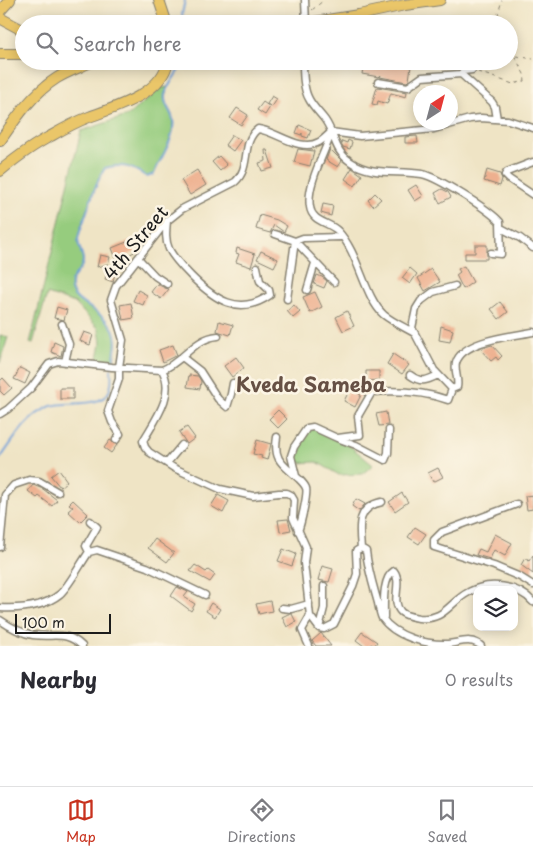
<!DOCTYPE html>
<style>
:root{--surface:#fff;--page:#f2f2f3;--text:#2b2b33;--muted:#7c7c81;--line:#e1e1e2;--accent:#c8321e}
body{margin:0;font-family:"Playpen Sans",sans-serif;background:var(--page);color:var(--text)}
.controls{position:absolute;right:15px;bottom:15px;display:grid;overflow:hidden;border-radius:10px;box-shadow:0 2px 12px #0003}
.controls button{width:45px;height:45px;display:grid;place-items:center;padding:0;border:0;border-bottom:1px solid var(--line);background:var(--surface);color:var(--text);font:25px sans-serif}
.compass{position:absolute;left:413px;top:85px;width:45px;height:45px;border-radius:50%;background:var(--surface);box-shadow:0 2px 12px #0003;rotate:36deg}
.scale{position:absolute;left:15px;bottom:12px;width:96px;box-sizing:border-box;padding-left:5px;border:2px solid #1c1c1c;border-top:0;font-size:14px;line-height:18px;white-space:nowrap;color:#1c1c1c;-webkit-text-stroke:4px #fcf5e5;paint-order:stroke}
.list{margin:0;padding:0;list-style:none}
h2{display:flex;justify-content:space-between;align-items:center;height:65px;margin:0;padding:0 20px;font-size:21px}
h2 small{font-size:16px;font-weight:400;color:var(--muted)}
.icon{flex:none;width:28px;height:28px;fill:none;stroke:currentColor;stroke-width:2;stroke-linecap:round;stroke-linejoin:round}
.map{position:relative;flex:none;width:533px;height:646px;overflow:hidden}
.search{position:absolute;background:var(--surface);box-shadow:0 2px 12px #0003;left:15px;right:15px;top:15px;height:55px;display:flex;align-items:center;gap:12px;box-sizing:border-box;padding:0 18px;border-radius:28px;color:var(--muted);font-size:19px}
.sheet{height:140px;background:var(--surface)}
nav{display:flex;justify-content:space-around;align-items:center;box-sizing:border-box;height:70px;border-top:1px solid var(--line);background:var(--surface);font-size:14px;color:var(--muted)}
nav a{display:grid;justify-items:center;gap:2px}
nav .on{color:var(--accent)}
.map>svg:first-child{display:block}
</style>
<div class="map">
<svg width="533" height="646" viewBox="0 0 533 646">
<rect width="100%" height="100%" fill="#fcf5e5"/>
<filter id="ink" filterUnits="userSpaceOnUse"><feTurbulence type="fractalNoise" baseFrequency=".02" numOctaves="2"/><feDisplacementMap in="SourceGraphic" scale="10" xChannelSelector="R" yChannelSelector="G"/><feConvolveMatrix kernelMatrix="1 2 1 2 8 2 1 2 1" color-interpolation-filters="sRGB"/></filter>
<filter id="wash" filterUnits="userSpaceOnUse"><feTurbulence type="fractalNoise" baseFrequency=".0096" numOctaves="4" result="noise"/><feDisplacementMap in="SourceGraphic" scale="20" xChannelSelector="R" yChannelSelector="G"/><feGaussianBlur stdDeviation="1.12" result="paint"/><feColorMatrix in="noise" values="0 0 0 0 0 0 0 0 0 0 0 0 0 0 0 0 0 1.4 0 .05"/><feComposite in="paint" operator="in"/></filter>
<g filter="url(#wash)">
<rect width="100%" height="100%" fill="#efe4c5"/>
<!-- green -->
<path fill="#96cc7e" stroke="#59744d" d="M168,87c-8,21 5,20 5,34 1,19 -12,36 -19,53l-7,3c-15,-10 -24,-14 -42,-9 -7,11 -26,60 -27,72 0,8 6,15 5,22 -2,12 -17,16 -10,31 3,6 10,11 17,15 27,17 30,27 22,58l-15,-3 4,-20 -2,-14 -24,-26 -28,-9 -14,49h-3l51,-212 46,-15 34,-28z
M0,335l8,2 -8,26z
M313,428l37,18 23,19 -11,9 -23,1 -22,-13 -21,1c0,-15 3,-29 17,-35z"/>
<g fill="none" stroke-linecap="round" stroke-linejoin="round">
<!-- stream -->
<path stroke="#6e9fd8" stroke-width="2" d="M184,24l-2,-10 3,-14
M112,364c9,-31 3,-40 -23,-57 -6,-3 -14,-9 -17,-15 -6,-16 10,-18 11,-31 0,-7 -5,-14 -5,-22 1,-7 5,-15 7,-22 6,-17 10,-34 20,-49 18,-5 27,-1 42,9l7,-3c6,-16 22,-36 19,-54 -1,-9 -10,-15 -8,-25 2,-10 14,-23 19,-34
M0,459c14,-20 27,-43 51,-53 17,-6 58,5 60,-22 1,-5 0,-10 0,-15"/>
</g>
<g id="blocks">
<!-- building -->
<path fill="#eeb08f" d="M379,61l32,5 -2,14 -2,2 -27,-5 1,-2 -2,2 -17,-3 2,-12 15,2z
M377,87l30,5 -1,5 -15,-4 -4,11 -9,-3 -1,4 -5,-1z
M272,96l5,3 -5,8 -5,-3z
M263,102l7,5 -5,8 -8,-5z
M237,108l11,7 -7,10 -11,-7z
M299,125l12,5 -3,8 -6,-2v-3l-1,2 -5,-2z
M232,135l9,5 -8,11 -8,-6z
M417,136l1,7h-13v-6z
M348,140l4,2 -2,7 -7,-2 -2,-4 1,-2 5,2z
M298,149l16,2 -4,15 -16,-4z
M330,149l12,12 -4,6 -12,-7z
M265,150h2l6,18 -11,3 -3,-8 7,-2z
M219,156l8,9 -7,6 -8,-9z
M352,168l10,7 -7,11 -10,-7z
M197,170l9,15 -16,10 -9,-15z
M487,170l13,4 2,5 -2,7 -16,-5z
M416,185l7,11 -8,5 -7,-11z
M442,189l6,3 3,5 -11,6 -5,-10z
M375,193l6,6 -8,7 -5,-6z
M323,204l10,2 -2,10 -10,-3z
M260,215l17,5 10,6 -3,6 -10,-7 -4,8 -14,-4z
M134,239l4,11 -21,11 -5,-13z
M475,245h12v14h-22v-6h10z
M237,248l18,6 -4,13 -15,-5 3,-8 -3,-1z
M261,251l17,8 -4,8 -17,-8z
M100,255l10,2 -2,7 -11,3z
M464,266l9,16 -10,7 -7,-14 4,-3 -2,-3z
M410,268l7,6 -7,10 -8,-6z
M431,269l9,13 -15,9 -7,-13z
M108,270l7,2 -2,10 -8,-3z
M317,275l5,2 5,4 -3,7 -10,-4z
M157,284l8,4 4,1 -8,10 -10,-7z
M138,290l9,5 -4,10 -10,-4z
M315,292l7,15 -12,6 -7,-16z
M500,302l8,10 -9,7 -8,-10z
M131,303l3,15 -11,2 -3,-15z
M294,305l6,7 -7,6 -6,-7z
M57,307l10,3 -3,10 -10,-2z
M347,311l7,15 -11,5 -7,-14z
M219,321l14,4 -3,10 -13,-4z
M441,326l12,4 -3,12 -11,-2z
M84,332l9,3 -3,10 -10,-4z
M54,342l9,4 -2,10 -10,-4z
M173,345l4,10 -14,7 -4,-12z
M492,345l10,11 -4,4 -2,-3 -5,4 -10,-11 4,-3z
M393,354l16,11 -7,9 -15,-10z
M236,357l8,11 -12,9 -8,-11z
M20,368l10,5 -5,11 -11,-5z
M366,371h13v9l-13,1z
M189,375l9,1 3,5 -1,8 -13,-2z
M3,378l9,10 -8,7 -4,-4v-10z
M60,388h13v11h-13z
M350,389l11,6 -6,12 -11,-6z
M278,410l9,9 -9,9 -9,-9z
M386,412l2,13 -9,1 -3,-12z
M187,427l8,11 -8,6 -8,-12z
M110,440l7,5 -6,8 -7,-5z
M257,440l14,4 -4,16 -6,-2 1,-2 -9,-2z
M438,468l5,9 -10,5 -5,-9z
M59,470l8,11 -7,6 -9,-11z
M33,485l10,4 14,11 -5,6 -13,-10 -2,2 -9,-7z
M402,493l6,9 -13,9 -6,-9z
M218,495l11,6 -6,12 -12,-7z
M533,495v14l-6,1 -2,-14z
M356,499l9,5 -6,7 -7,-5z
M73,500l15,14 -8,8 -12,-11 5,-4 -4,-3z
M288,519l3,11 -11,2 -2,-12z
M415,527l11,7 -7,10 -11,-7z
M495,534l17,9 -7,13 -11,-6 -4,9 -14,-4 3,-6 7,3z
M155,539l19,14 -7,9 -19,-14z
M283,549l13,5 -4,12 -14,-5z
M533,555v19l-12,-9 4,-7 4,3z
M195,565l11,7 2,-2 7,5 -5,7 -20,-11z
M322,566l11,3 -4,13 -11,-2z
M177,587l11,5 -4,5 11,7 -4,7 -20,-15z
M270,601l2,10 -13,3 -3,-10z
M211,603l9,6 -5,8 -9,-6z
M288,614h4l4,8 -9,5 -5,-10z
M362,632l15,10 -3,4 -3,-2 -2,2h-5l-8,-6z
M321,633l10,13h-15l-4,-5z"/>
</g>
</g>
<g filter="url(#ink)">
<use href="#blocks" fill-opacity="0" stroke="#868070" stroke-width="1"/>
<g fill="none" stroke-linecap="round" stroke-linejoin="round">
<defs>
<path id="minor" d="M305,0l1,24
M303,61c0,11 0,28 6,38 4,8 11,14 16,21 11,16 8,30 26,42 20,14 47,8 71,12 15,3 68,36 78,48l1,32 -10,-1
M472,70l-9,1 -2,3 31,28 3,5 2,12
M378,82l30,5 14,-10 39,-3
M331,134c-7,20 -25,52 -21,73 2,15 19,15 28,24 21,22 26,66 46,84 9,7 20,12 30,18
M533,162l-26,10 -2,3 4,4 24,16
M167,221c-1,10 -2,19 2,28 5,10 14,19 22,27 23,23 48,41 79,19l-1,-5 -9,-9 -3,-14
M501,228l19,10 13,10
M275,234l20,7 -8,58
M138,258l17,18 12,8
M334,282l-39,-41 8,-3 38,-1
M455,286l-22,6 -12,9 -5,8 -4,19 22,42 18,19 5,-2c2,-8 -3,-16 -1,-24 6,-23 57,-27 77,-31
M307,290l8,-27
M62,324l7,20 -4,18
M182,357l18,14 18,28 9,8 4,-13 2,-11
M162,370c14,24 -7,50 -19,71l2,6 4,5 25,16 46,21 33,7 26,-3h8l4,2 3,5 -1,18 13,29 -2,16 6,53 9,12 5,1 10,-5 19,-38 4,-12 -1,-23 5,-3 5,3c2,19 7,34 12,52 1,5 2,11 4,15 13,19 45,27 66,26 11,-1 24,-7 33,2
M410,375c11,8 16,6 28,0
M0,414l8,-5 23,-21 18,-24 9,-3 54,6 50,3c21,-8 32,-32 56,-34
M277,437c-4,24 6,27 22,42 2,2 6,6 7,9 2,5 -5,36 -8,43
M338,438l22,-3 -2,-19 14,-24c27,-2 51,-1 76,8l4,-11
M116,440l4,-6 -8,-12 -4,-11 11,-32v-12l4,-27 -12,-40 5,-14 51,-65 15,-12 53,-27c17,-15 5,-39 23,-53 18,2 42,24 61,13 4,-2 8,-6 12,-10l29,4 74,-7 36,-10 11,-1 27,2 25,8
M167,463l15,-18
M296,476l-5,-20 3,-9 13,-19 6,-1 24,11 19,7 29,15 3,-7 1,-23
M517,504l-75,28 -8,8v7l60,19 26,11 13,8
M0,547l5,-52 9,-10 15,-5 10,1 19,11
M361,548c-2,-21 -5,-41 21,-46
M89,552l-3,-6 11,-19 -7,-6
M0,608c20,1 44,-1 60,-14 9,-8 21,-31 29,-42l8,-2 50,17 58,28
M282,608l9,1 18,-5
M384,617c0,-13 -2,-39 10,-46 9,12 -4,30 7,41 4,4 12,5 18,6 26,3 30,-16 50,-26 20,-11 49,-7 64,10
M0,620c10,7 21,13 33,15 21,3 33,-5 49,11
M319,628l5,-20v-22
M309,646l-7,-16 8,-14"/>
<path id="highway" d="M159,0l8,24
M0,11l10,-11
M359,15l46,-10 35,-5
M0,18l24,13
M0,54h24
M0,141c16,-23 33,-48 57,-63 11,-7 24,-11 36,-17
M0,171c16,-13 33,-26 51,-35 12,-7 25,-14 38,-19 27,-10 73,-23 79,-56"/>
</defs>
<!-- minor casing -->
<use href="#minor" stroke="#868070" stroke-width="9"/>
<!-- highway casing -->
<use href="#highway" stroke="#868070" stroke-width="12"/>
<!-- path -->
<path stroke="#868070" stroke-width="1" stroke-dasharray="4 4" stroke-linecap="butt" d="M312,10l12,-10
M499,24l-1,-10 4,-14
M516,56l17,3
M478,72l35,12 12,-3 -1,-7 -15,-29"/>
<!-- minor -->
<use href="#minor" stroke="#fff" stroke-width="6"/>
<!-- highway -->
<use href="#highway" stroke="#eac669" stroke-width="10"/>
<defs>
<path id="highway-bridge" d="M302,24l57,-9"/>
</defs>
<!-- highway-bridge casing -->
<use href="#highway-bridge" stroke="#868070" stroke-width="12" stroke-linecap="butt"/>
<!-- highway-bridge -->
<use href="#highway-bridge" stroke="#eac669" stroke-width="10"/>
</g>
</g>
<g text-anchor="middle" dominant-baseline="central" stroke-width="5" stroke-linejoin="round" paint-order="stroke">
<!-- street labels -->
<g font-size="18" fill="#1c1c1c" stroke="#fcf5e5">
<text transform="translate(135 242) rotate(-50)">4th Street</text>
</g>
<!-- quarter labels -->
<g font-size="20" font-weight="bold" fill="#665044" stroke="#fcf5e5">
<text x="311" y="384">Kveda Sameba</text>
</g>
</g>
</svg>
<div class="controls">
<button><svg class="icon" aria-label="layers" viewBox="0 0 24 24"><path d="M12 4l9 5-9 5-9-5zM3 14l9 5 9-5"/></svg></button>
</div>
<svg class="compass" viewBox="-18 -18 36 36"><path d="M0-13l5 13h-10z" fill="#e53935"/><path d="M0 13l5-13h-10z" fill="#7c7c81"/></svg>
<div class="scale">100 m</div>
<div class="search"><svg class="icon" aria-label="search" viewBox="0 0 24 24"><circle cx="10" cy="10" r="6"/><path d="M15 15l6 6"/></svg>Search here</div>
</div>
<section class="sheet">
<h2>Nearby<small>0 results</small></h2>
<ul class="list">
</ul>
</section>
<nav>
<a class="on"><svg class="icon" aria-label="map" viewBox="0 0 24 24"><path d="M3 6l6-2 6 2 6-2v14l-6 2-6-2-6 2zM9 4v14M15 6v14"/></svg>Map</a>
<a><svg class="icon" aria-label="directions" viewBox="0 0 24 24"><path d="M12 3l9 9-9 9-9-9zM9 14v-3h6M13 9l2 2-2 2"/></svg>Directions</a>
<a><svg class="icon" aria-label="saved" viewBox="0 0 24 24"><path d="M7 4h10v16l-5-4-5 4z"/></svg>Saved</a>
</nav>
